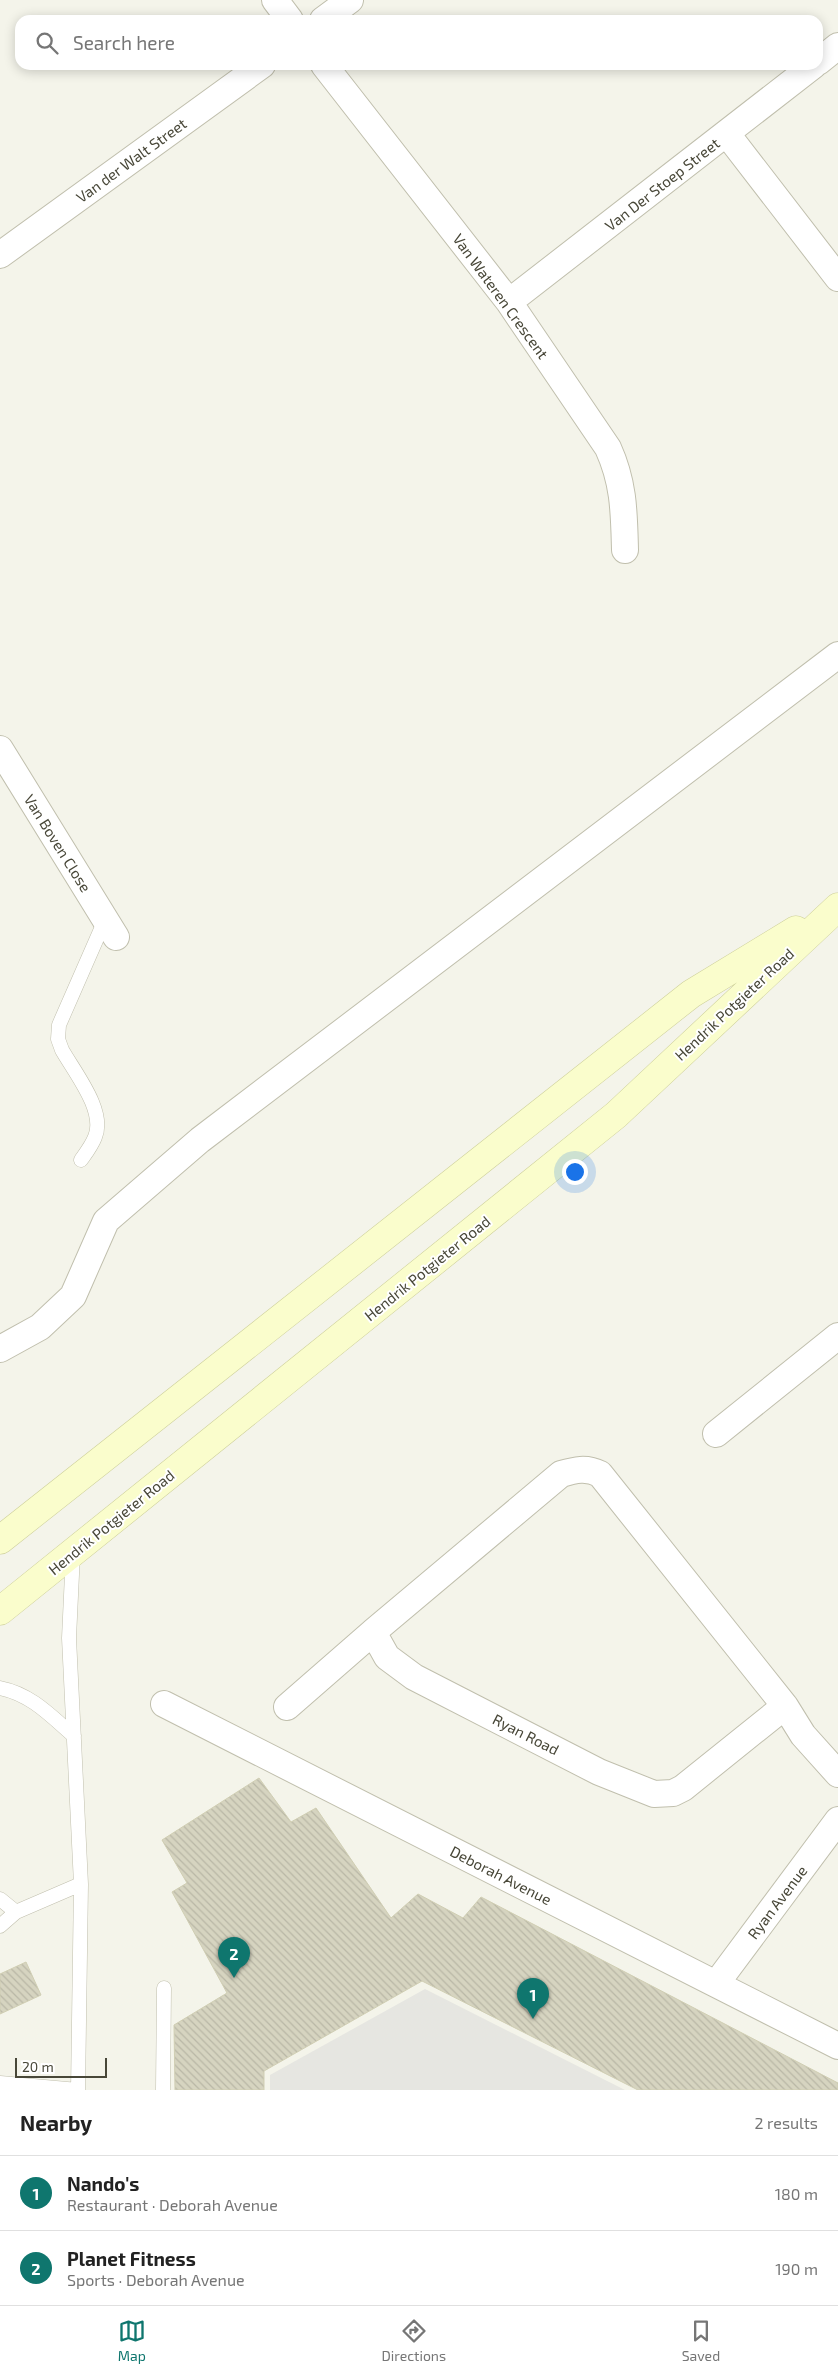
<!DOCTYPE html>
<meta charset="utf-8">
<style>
:root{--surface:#fff;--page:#f2f2f2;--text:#222;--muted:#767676;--line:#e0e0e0;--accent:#0f766e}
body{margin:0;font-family:"Exo 2",sans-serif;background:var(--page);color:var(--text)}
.scale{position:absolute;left:15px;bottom:12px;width:92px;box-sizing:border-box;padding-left:5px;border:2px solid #484738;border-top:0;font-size:14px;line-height:18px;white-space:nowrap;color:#484738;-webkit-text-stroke:4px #fff;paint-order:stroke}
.you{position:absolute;left:574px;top:1171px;width:18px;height:18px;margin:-12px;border:4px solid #fff;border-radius:50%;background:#1a73e8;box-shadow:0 0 0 8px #1a73e833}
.badge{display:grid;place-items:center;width:32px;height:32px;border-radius:50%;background:var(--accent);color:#fff;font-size:16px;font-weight:700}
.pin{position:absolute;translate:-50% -41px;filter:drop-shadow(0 1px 2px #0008)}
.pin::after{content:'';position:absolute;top:26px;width:18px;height:15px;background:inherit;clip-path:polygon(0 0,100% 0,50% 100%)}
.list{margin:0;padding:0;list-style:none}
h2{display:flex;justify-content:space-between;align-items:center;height:65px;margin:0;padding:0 20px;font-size:21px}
h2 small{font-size:16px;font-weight:400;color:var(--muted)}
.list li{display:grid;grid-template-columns:32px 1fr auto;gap:15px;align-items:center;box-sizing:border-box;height:75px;padding:0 20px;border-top:1px solid var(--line)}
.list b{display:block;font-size:19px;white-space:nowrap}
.list p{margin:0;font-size:16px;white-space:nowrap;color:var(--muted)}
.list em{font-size:16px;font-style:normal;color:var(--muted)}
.icon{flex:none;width:28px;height:28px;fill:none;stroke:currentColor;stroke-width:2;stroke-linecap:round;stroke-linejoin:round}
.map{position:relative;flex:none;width:838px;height:2090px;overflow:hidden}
.search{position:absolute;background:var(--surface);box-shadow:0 2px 12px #0003;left:15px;right:15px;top:15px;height:55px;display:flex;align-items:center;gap:12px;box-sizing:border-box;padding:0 18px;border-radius:15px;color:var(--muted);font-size:19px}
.sheet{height:215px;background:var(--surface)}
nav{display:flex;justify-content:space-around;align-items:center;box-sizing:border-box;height:70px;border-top:1px solid var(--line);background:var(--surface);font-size:14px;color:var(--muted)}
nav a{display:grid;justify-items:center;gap:2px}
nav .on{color:var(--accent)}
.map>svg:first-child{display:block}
</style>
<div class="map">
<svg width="838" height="2090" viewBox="0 0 838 2090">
<defs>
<pattern id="building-back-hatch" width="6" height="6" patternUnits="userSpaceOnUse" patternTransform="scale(1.25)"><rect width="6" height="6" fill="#d6d4c0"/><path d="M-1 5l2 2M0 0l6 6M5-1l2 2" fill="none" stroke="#b9b7a6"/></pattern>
</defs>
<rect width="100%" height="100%" fill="#f4f4ea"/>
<!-- parking -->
<path fill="#e6e6e1" d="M425,1989l200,101h-355v-15z"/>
<!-- building -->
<path fill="url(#building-back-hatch)" stroke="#d0ceb3" d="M259,1778l32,44 25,-14 75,110 27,-24 45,24 18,-21 357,186v7h-200l-216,-109 -158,90v19h-89l-1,-65 53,-32 -55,-101 15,-9 -25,-43z
M26,1962l15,33 -41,19v-40z"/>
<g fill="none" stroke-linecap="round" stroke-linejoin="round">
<defs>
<path id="service" d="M81,1160c5,-7 11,-15 14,-23 11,-26 -20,-64 -33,-87l-4,-11 1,-14 46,-105
M73,1553l-4,85 12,246 -3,206
M0,1688c31,6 51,28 74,48
M0,1899l16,13
M0,1926l16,-14 65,-28
M0,2083l78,7
M163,2090l1,-102"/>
<path id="minor" d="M275,0l15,20
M323,20l27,-20
M818,62l20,-16
M324,65l185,237 99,146c16,35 16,64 17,102
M727,134l111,144
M0,255l262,-190
M509,302l305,-237
M0,749l116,188
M0,1349l40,-22 33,-31 33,-75 94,-81 638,-485
M716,1434l122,-98
M373,1632l188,-158c14,-4 25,-7 39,0l185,232 18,29 35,39
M164,1704l674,342
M287,1707l86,-75 14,25 27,20 185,95 55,22 19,-1 10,-5 102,-82
M716,1984l122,-164"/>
<path id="secondary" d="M0,1540l691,-546 105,-64
M0,1611l616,-496 222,-208"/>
</defs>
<!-- service casing -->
<use href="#service" stroke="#c0bfad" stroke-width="15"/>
<!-- minor casing -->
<use href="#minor" stroke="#c0bfad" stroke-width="28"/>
<!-- secondary casing -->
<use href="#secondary" stroke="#cdcf99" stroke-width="29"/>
<!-- service -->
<use href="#service" stroke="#fff" stroke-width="14"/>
<!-- minor -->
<use href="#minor" stroke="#fff" stroke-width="26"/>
<!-- secondary -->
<use href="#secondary" stroke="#fafdcc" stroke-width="28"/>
</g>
<g text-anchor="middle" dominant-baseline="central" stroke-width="4" stroke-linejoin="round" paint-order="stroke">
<!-- street labels -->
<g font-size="15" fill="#484738" stroke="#fff">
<text transform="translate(131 160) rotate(-36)">Van der Walt Street</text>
<text transform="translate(662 184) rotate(-38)">Van Der Stoep Street</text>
<text transform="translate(501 296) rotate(54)">Van Wateren Crescent</text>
<text transform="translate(58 843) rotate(58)">Van Boven Close</text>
<text transform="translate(734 1004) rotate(-43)">Hendrik Potgieter Road</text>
<text transform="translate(427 1268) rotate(-39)">Hendrik Potgieter Road</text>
<text transform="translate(111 1522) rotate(-39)">Hendrik Potgieter Road</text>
<text transform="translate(526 1734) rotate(27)">Ryan Road</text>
<text transform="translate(501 1875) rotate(27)">Deborah Avenue</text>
<text transform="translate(777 1902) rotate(-53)">Ryan Avenue</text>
</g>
</g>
</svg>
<div class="scale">20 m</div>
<div class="you"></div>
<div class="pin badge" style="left:533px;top:2019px">1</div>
<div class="pin badge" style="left:234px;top:1978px">2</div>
<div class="search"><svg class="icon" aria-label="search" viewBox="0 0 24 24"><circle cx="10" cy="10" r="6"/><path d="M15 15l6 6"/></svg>Search here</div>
</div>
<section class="sheet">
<h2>Nearby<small>2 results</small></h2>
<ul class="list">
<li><span class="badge">1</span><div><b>Nando's</b><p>Restaurant · Deborah Avenue</p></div><em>180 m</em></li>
<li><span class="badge">2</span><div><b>Planet Fitness</b><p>Sports · Deborah Avenue</p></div><em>190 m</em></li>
</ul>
</section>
<nav>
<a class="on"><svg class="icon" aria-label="map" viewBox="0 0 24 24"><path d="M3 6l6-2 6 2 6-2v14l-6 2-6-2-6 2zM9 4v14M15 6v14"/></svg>Map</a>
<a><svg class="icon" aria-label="directions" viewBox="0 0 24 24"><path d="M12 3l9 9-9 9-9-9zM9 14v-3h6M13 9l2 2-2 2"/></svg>Directions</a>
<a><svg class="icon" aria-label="saved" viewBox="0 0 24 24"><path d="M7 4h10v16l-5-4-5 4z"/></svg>Saved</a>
</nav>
